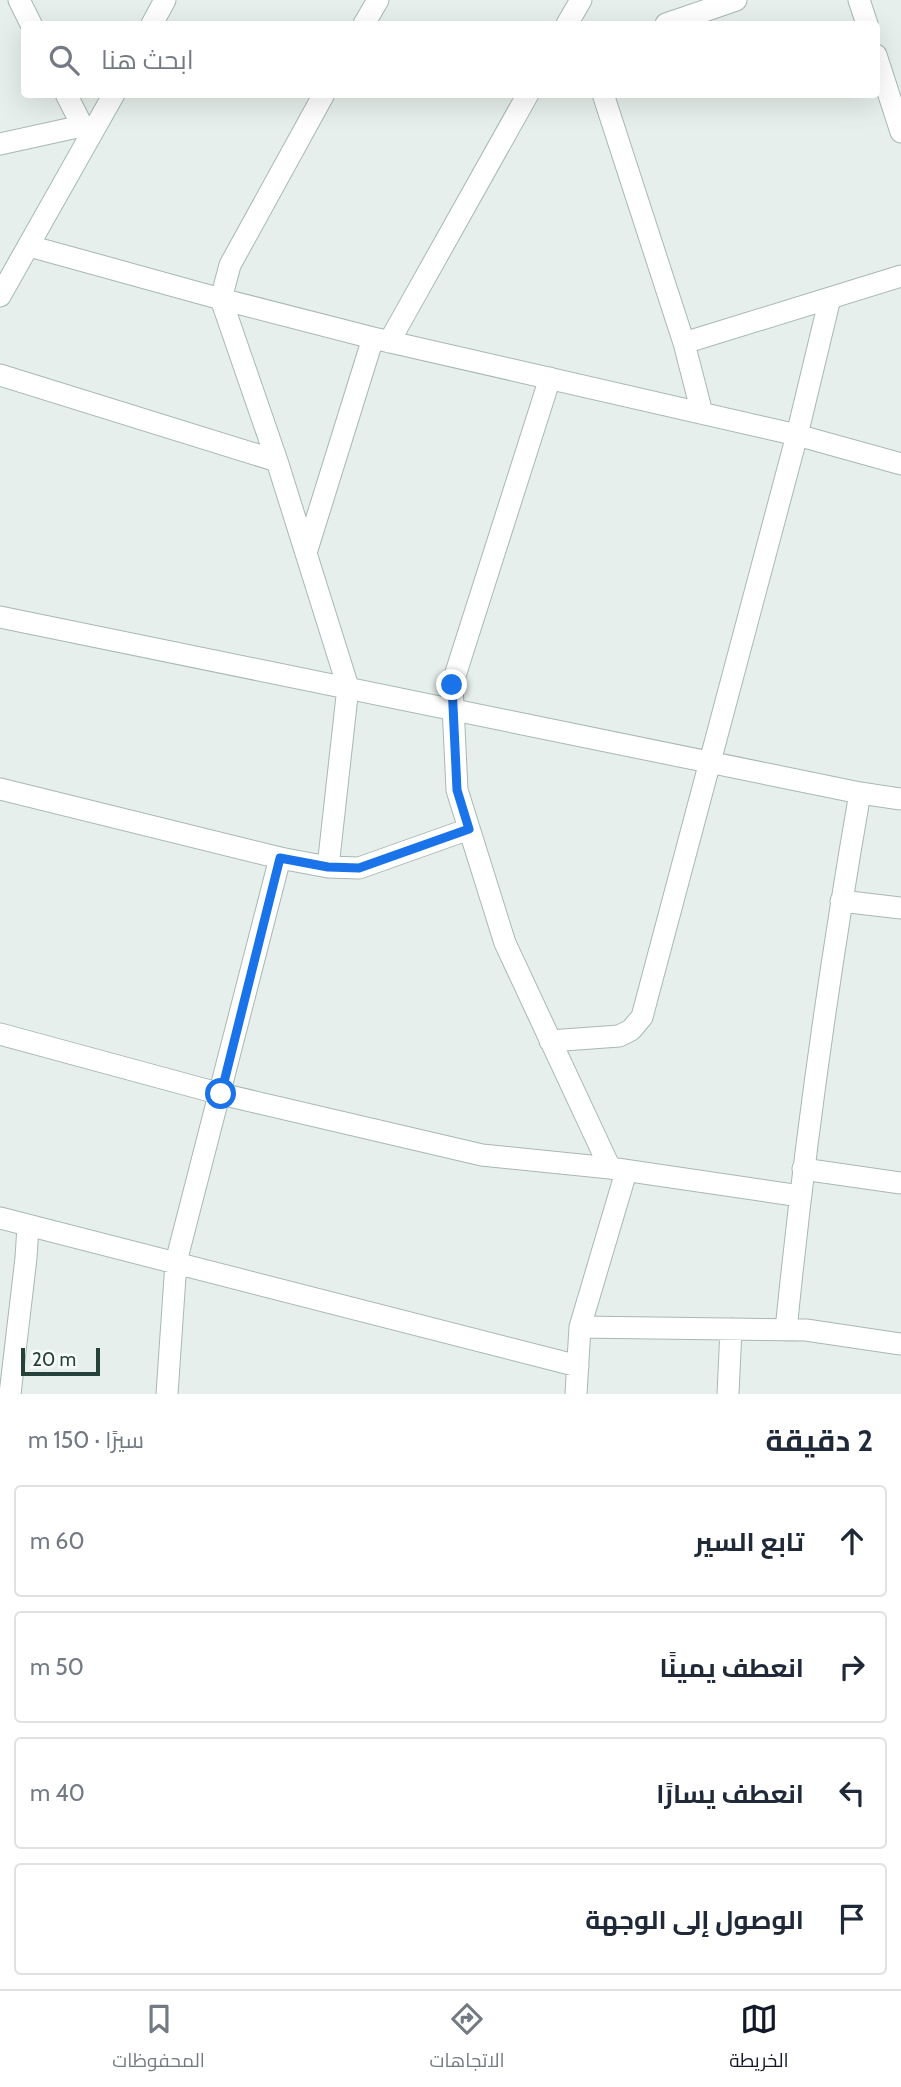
<!DOCTYPE html>
<html lang="ar">
<meta charset="utf-8">
<style>
:root{--surface:#fff;--page:#f2f2f3;--text:#1f2937;--muted:#747a83;--line:#e0e1e3;--accent:#111827}
body{margin:0;font-family:Cabin,Cairo,sans-serif;background:var(--page);color:var(--text);direction:rtl}
.scale{position:absolute;left:21px;bottom:18px;width:79px;box-sizing:border-box;padding-left:7px;border:4px solid #24423a;border-top:0;font-size:19px;line-height:24px;white-space:nowrap;color:#24423a;-webkit-text-stroke:5px #f7fbf9;paint-order:stroke}
.stop{position:absolute;width:21px;height:21px;margin:-16px;border:5px solid #1a73e8;border-radius:50%;background:#fff}
.stop.end{background:#1a73e8;border-color:#fff;box-shadow:0 2px 7px #0008}
.list{margin:0;padding:0;list-style:none}
h2{display:flex;justify-content:space-between;align-items:center;height:91px;margin:0;padding:0 28px;font-size:30px}
h2 small{font-size:23px;font-weight:400;color:var(--muted)}
.list li{display:grid;grid-template-columns:46px 1fr auto;gap:21px;align-items:center;box-sizing:border-box;height:112px;margin:0 14px 14px;padding:0 14px;border:2px solid var(--line);border-radius:7px}
.list b{display:block;font-size:26px;white-space:nowrap}
.list em{font-size:23px;font-style:normal;color:var(--muted)}
.icon{flex:none;width:38px;height:38px;fill:none;stroke:currentColor;stroke-width:2;stroke-linecap:round;stroke-linejoin:round}
.map{position:relative;flex:none;width:901px;height:1394px;overflow:hidden;direction:ltr}
.search{position:absolute;background:var(--surface);box-shadow:0 7px 28px #0002;left:21px;right:21px;top:21px;height:77px;display:flex;align-items:center;gap:18px;box-sizing:border-box;padding:0 24px;border-radius:7px;color:var(--muted);font-size:26px}
.sheet{height:595px;background:var(--surface)}
nav{display:flex;justify-content:space-around;align-items:center;box-sizing:border-box;height:98px;border-top:2px solid var(--line);background:var(--surface);font-size:19px;color:var(--muted)}
nav a{display:grid;justify-items:center;gap:4px}
nav .on{color:var(--accent)}
.map>svg:first-child{display:block}
</style>
<div class="map">
<svg width="901" height="1394" viewBox="0 0 901 1394">
<rect width="100%" height="100%" fill="#e6efeb"/>
<g fill="none" stroke-linecap="round" stroke-linejoin="round">
<defs>
<path id="street" d="M19,0l12,24
M859,0l8,24
M364,24l14,-24
M567,24l14,-24
M666,24l70,-24
M876,55l25,77
M66,94l22,43
M324,94l-94,171 -9,34 56,162 71,226 -20,180
M603,94l81,249
M0,144l82,-18
M29,246l192,53 152,39 424,97 104,29
M389,342l139,-248
M0,375l277,86
M550,378l-98,307 5,105 48,153 105,225
M702,413l-18,-70 217,-67
M306,553l67,-215
M0,617l860,176 41,6
M0,789l280,69 48,9 31,1 110,-39
M841,901l60,7
M0,1034l221,60 261,61 128,13 190,28
M550,1041l69,-5 12,-6 11,-13 155,-582 33,-137
M803,1169l98,14
M0,1218l578,148
M580,1327l226,3 95,14
M786,1330c18,-180 43,-359 74,-537
M10,1394l16,-136 2,-32
M167,1394l9,-132 104,-404
M576,1394l4,-67 46,-155
M728,1394l3,-65"/>
<path id="secondary" d="M152,24l13,-24
M0,296l114,-202"/>
</defs>
<!-- street casing -->
<use href="#street" stroke="#a8b8b2" stroke-width="23"/>
<!-- secondary casing -->
<use href="#secondary" stroke="#a4bbb3" stroke-width="23"/>
<!-- street -->
<use href="#street" stroke="#fff" stroke-width="21"/>
<!-- secondary -->
<use href="#secondary" stroke="#fff" stroke-width="21"/>
</g>
<g fill="none" stroke-linecap="round" stroke-linejoin="round">
<!-- route -->
<path stroke="#1a73e8" stroke-width="9" d="M221,1094l59,-236 48,9 31,1 110,-39 -12,-39 -5,-105"/>
</g>
</svg>
<div class="scale">20 m</div>
<div class="stop" style="left:221px;top:1094px"></div>
<div class="stop end" style="left:452px;top:685px"></div>
<div class="search"><svg class="icon" aria-label="search" viewBox="0 0 24 24"><circle cx="10" cy="10" r="6"/><path d="M15 15l6 6"/></svg>ابحث هنا</div>
</div>
<section class="sheet">
<h2>2 دقيقة<small>سيرًا · 150 m</small></h2>
<ul class="list">
<li><svg class="icon" aria-label="ahead" viewBox="0 0 24 24"><path d="M12 20V5M6 11l6-6 6 6"/></svg><div><b>تابع السير</b></div><em>60 m</em></li>
<li><svg class="icon" aria-label="right" viewBox="0 0 24 24"><path d="M7 20v-9h11M14 6l5 5-5 5"/></svg><div><b>انعطف يمينًا</b></div><em>50 m</em></li>
<li><svg class="icon" aria-label="left" viewBox="0 0 24 24"><path d="M17 20v-9H6M10 6l-5 5 5 5"/></svg><div><b>انعطف يسارًا</b></div><em>40 m</em></li>
<li><svg class="icon" aria-label="arrive" viewBox="0 0 24 24"><path d="M6 21V4h12l-3 4 3 4H6"/></svg><div><b>الوصول إلى الوجهة</b></div></li>
</ul>
</section>
<nav>
<a class="on"><svg class="icon" aria-label="map" viewBox="0 0 24 24"><path d="M3 6l6-2 6 2 6-2v14l-6 2-6-2-6 2zM9 4v14M15 6v14"/></svg>الخريطة</a>
<a><svg class="icon" aria-label="directions" viewBox="0 0 24 24"><path d="M12 3l9 9-9 9-9-9zM9 14v-3h6M13 9l2 2-2 2"/></svg>الاتجاهات</a>
<a><svg class="icon" aria-label="saved" viewBox="0 0 24 24"><path d="M7 4h10v16l-5-4-5 4z"/></svg>المحفوظات</a>
</nav>
